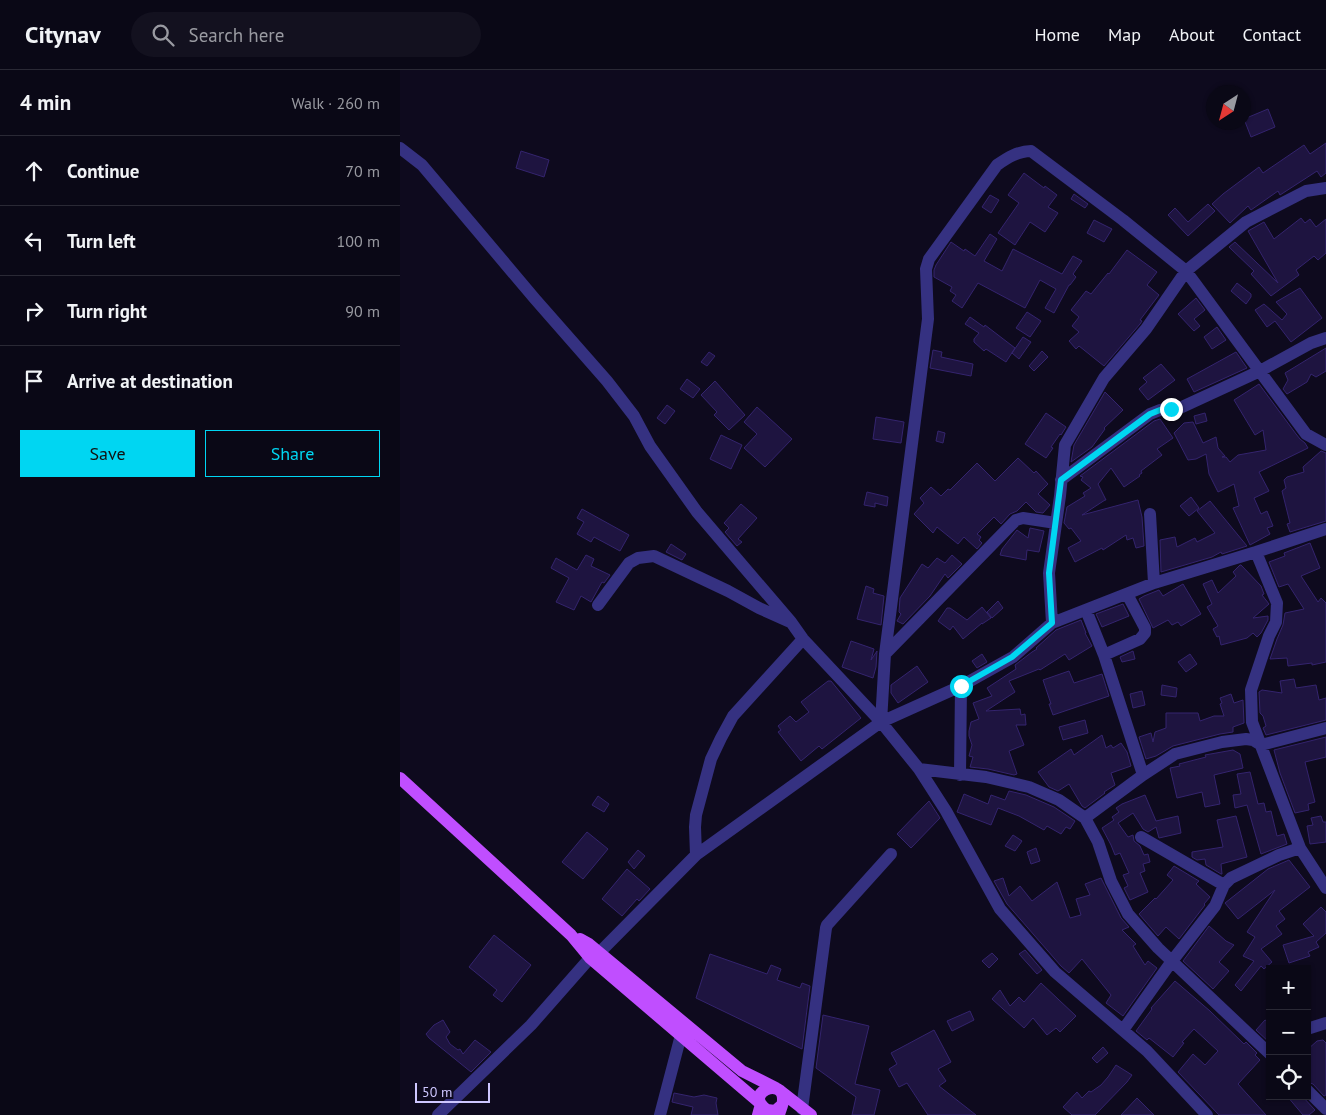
<!DOCTYPE html>
<meta charset="utf-8">
<style>
:root{--surface:#0a0816;--page:#13111f;--text:#f1f3f6;--muted:#999aa1;--line:#2a2935;--accent:#00d6f2}
body{margin:0;font-family:"PT Sans",sans-serif;background:var(--page);color:var(--text)}
.controls{position:absolute;right:15px;bottom:15px;display:grid;overflow:hidden;border-radius:0px;box-shadow:0 1px 4px #0004}
.controls button{width:45px;height:45px;display:grid;place-items:center;padding:0;border:0;border-bottom:1px solid var(--line);background:var(--surface);color:var(--text);font:25px sans-serif}
.compass{position:absolute;left:806px;top:15px;width:45px;height:45px;border-radius:50%;background:var(--surface);box-shadow:0 1px 4px #0004;rotate:216deg}
.scale{position:absolute;left:15px;bottom:12px;width:75px;box-sizing:border-box;padding-left:5px;border:2px solid #cec7ff;border-top:0;font-size:14px;line-height:18px;white-space:nowrap;color:#cec7ff;-webkit-text-stroke:4px #0e0a1e;paint-order:stroke}
.stop{position:absolute;width:15px;height:15px;margin:-11px;border:4px solid #00d6f2;border-radius:50%;background:#fff}
.stop.end{background:#00d6f2;border-color:#fff;box-shadow:0 1px 5px #0008}
.list{margin:0;padding:0;list-style:none}
h2{display:flex;justify-content:space-between;align-items:center;height:65px;margin:0;padding:0 20px;font-size:21px}
h2 small{font-size:16px;font-weight:400;color:var(--muted)}
.list li{display:grid;grid-template-columns:32px 1fr auto;gap:15px;align-items:center;box-sizing:border-box;height:70px;padding:0 20px;border-top:1px solid var(--line)}
.list b{display:block;font-size:19px;white-space:nowrap}
.list em{font-size:16px;font-style:normal;color:var(--muted)}
.actions{display:flex;gap:10px;padding:15px 20px}
.actions a{flex:1;padding:11px 0;border:1px solid var(--accent);border-radius:0px;text-align:center;font-size:18px;color:var(--accent)}
.actions .main{background:var(--accent);color:#111}
.icon{flex:none;width:28px;height:28px;fill:none;stroke:currentColor;stroke-width:2;stroke-linecap:round;stroke-linejoin:round}
.map{position:relative;flex:none;width:926px;height:1045px;overflow:hidden}
header{display:flex;align-items:center;gap:30px;box-sizing:border-box;height:70px;padding:0 25px;background:var(--surface);border-bottom:1px solid var(--line)}
header strong{font-size:24px}
nav{display:flex;gap:28px;margin-inline-start:auto;font-size:18px}
.search{width:350px;height:45px;background:var(--page);display:flex;align-items:center;gap:12px;box-sizing:border-box;padding:0 18px;border-radius:28px;color:var(--muted);font-size:19px}
main{display:flex}
aside{flex:1;background:var(--surface)}
.map>svg:first-child{display:block}
</style>
<header>
<strong>Citynav</strong>
<div class="search"><svg class="icon" aria-label="search" viewBox="0 0 24 24"><circle cx="10" cy="10" r="6"/><path d="M15 15l6 6"/></svg>Search here</div>
<nav><a>Home</a><a>Map</a><a>About</a><a>Contact</a></nav>
</header>
<main>
<aside>
<h2>4 min<small>Walk · 260 m</small></h2>
<ul class="list">
<li><svg class="icon" aria-label="ahead" viewBox="0 0 24 24"><path d="M12 20V5M6 11l6-6 6 6"/></svg><div><b>Continue</b></div><em>70 m</em></li>
<li><svg class="icon" aria-label="left" viewBox="0 0 24 24"><path d="M17 20v-9H6M10 6l-5 5 5 5"/></svg><div><b>Turn left</b></div><em>100 m</em></li>
<li><svg class="icon" aria-label="right" viewBox="0 0 24 24"><path d="M7 20v-9h11M14 6l5 5-5 5"/></svg><div><b>Turn right</b></div><em>90 m</em></li>
<li><svg class="icon" aria-label="arrive" viewBox="0 0 24 24"><path d="M6 21V4h12l-3 4 3 4H6"/></svg><div><b>Arrive at destination</b></div></li>
</ul>
<div class="actions"><a class="main">Save</a><a>Share</a></div>
</aside>
<div class="map">
<svg width="926" height="1045" viewBox="0 0 926 1045">
<rect width="100%" height="100%" fill="#0e0a1e"/>
<!-- building -->
<path fill="#1e1440" stroke="#34246e" d="M868,39l7,18 -24,10 -7,-18z
M926,73v30l-5,4 -4,-6 -37,24 -2,-4 -27,19 -3,-4 -18,17 -18,-19 11,-10 36,-27 4,6 41,-28 6,9z
M121,81l28,9 -5,17 -28,-9z
M624,103l20,15 1,-2 12,9 -9,12 10,6 -13,19 -15,-10 -15,23 -17,-12 21,-30 -11,-8z
M674,124l14,10 -3,4 -14,-9z
M590,125l9,5 -8,13 -9,-6z
M808,134l7,7 -27,25 -20,-21 7,-7 13,14z
M901,148l4,5 5,-4 6,8 10,-8v34l-8,7 -4,-4 -18,14 3,5 -28,21 -20,-22 3,-3 -25,-24 6,-5 43,41 -30,-52 16,-9 10,17z
M694,150l18,9 -8,13 -17,-9z
M590,164l7,5 -13,22 18,10 11,-22 49,25 11,-18 9,5 -9,13 3,3 -6,8h-1l-15,28 -9,-5 11,-19 -16,-9 -15,28 -47,-25 -16,25 -10,-7 4,-6 -6,-4 2,-4 -18,-10v-7l2,-5 15,-23 13,9 1,-2 10,7z
M727,180l30,22 -10,13 12,10 -19,25 2,1 -2,3 -36,42 -25,-20 -3,3 -7,-8 10,-9 -7,-6 7,-9 -8,-7 15,-19 5,3 17,-21 1,1z
M837,213l14,11v3l-5,7 -15,-13z
M900,218l22,30 -31,24 -16,-21 -8,6 -12,-17 9,-6 18,16 5,-6 -11,-12z
M796,228l9,12 -11,9 6,7 -6,5 -16,-17z
M627,242l14,9 -11,16 -14,-9z
M570,247l14,10 1,-2 30,23 -9,14 -20,-13 -2,2 -10,-9v-3l5,-6 -14,-9z
M817,257l9,13 -14,9 -8,-12z
M623,267l8,5 -12,17 -7,-6z
M926,278v23l-10,6 -5,-3 -4,8 -20,12 -4,-5 5,-9 -3,-7z
M533,280l9,2 -1,5 32,7 -2,12 -41,-8z
M642,281l6,6 -14,14 -5,-5z
M309,282l6,4 -8,10 -6,-4z
M836,282l11,16 -53,24 -7,-13z
M761,294l14,16 -27,20 -9,-11 8,-7 -4,-4z
M287,309l13,10 -7,9 -13,-9z
M315,311l30,34 -16,15 -15,-15 3,-3 -16,-17z
M859,314l37,50 4,5 5,4 3,5 -49,24 10,19 -15,7 7,16 6,-3 6,15 -6,2 3,6 -20,11 -17,-37 6,-2 -5,-22 -16,8 -9,-18 -3,-20 -10,5 -8,1 -14,-27 10,-10 9,-1 10,21 13,-6 2,11 7,8 -3,1h4l4,5 8,-7 28,-5 -3,-20 -8,5 -21,-35z
M705,322l18,18 -19,18 1,1 -13,18 -21,15 3,-17z
M267,335l8,6 -10,13 -8,-6z
M357,337l35,32 -27,28 -21,-19 13,-14 -13,-12z
M646,343l20,14 -5,8 -1,-1 -9,13 2,1 -7,10 -21,-14z
M805,343l2,8 -11,3 -2,-8z
M476,347l28,5 -3,21 -28,-4z
M760,349l13,19 -16,11 5,6 -21,16 1,2 -3,2 1,1 -16,11 -13,-19 -13,16 8,16h-1l-23,15 56,-15 4,17 2,29 -8,2 -3,-10 -6,2 -1,-5 -23,15 -1,-2 -27,14 -7,-14 13,-7 -10,-13 -2,1 -5,-6 3,-16 18,-11 -2,-3 8,-5 -10,-8 2,-3 -3,-1 74,-55z
M538,361l7,2 -2,10 -7,-2z
M321,365l21,10 -11,24 -21,-10z
M921,381l5,2v68l-36,11 -3,-8 3,-1 -8,-32 4,-3 -2,-8 3,-3 17,-5 -1,-5z
M618,388l16,15 2,-2 12,13 -10,10 12,11 -7,8 -7,-1 -10,-10 -9,9 -7,3 -9,10 -7,-7 -17,17 4,3 -2,3 3,3 -5,6 -13,-12 -6,7 -21,-17 -4,6 -19,-19 10,-11 -4,-5 11,-11 10,9 7,-7 2,1 27,-27 18,18z
M467,422l21,5 -1,9 -12,-3v4l-11,-2z
M791,427l8,11 -10,8 -9,-10z
M810,431l37,45 -25,8 -1,-2 -9,5 -51,15 -1,-32 15,-3 2,10 18,-9 2,4 18,-9 -18,-22z
M341,434l16,14 -19,21 4,3 -5,4 -12,-14 4,-4 -5,-5z
M182,439l47,26 -9,16 -26,-14 -3,5 -14,-8 7,-12 -7,-4z
M630,458l14,3 -5,21 -12,-2 -1,10 -26,-5 2,-6 15,-19 11,8z
M910,473l10,25 -19,8 17,26 3,-4 5,5v59l-14,3v-2l-24,3 -1,-8 -17,1 7,-20 6,-14 2,-12 19,-4 -16,-25 -9,3 -10,-25 16,-6 -1,-3z
M271,474l15,10 -4,6 -16,-8z
M186,485l8,4 -3,7 19,9 -6,8 -2,-1 -11,20 -10,-6 -7,14 -18,-8 13,-24 -18,-10 5,-10 21,12z
M552,485l10,9 -14,14 -3,-4 -15,22 -27,28 -6,-3 4,-7 -2,-2 1,-14 22,-34 6,4 9,-10 8,5z
M840,495h1l20,21 3,8 -2,1 7,9 -16,14 15,-2v4l-7,13 -4,4 -4,-4 -6,5 -26,7 -2,-9 -2,1 -4,-8 5,-3 -11,-19 5,-3 -9,-20 9,-4 6,13 18,-17 -3,-4z
M783,514l18,30 -20,12 -3,-4 -6,3 -4,-5 -15,8 -14,-29 5,-3 15,-6 4,6z
M466,516l8,3 -1,4 11,3 -3,29 -24,-6z
M598,531l5,7 -11,10 -5,-6z
M723,534l6,12 -27,11 -6,-13z
M582,537l9,11 -9,6v-1l-19,16 -10,-13 -3,4 -12,-9 9,-13h3l17,12z
M681,550l5,13h-1l7,13 -23,14 -4,-6 -25,16 -1,-1 -30,12 6,11 -29,19 34,-2 1,6 4,-1 1,11h-10l8,20 -15,6 8,23 -3,1 -26,-6 -18,-2 3,-10 -4,-1 3,-11 -3,-9v-5l2,-9 8,-3 -6,-16 19,-7 -5,-8 29,-19 -1,-4 17,-13 5,-3 -1,-1 20,-18z
M451,571l23,8 -3,11 6,-9 -1,16 -3,11 -31,-11z
M733,581l2,8 -13,3 -2,-5z
M582,584l5,8 -10,6 -5,-7z
M790,584l7,10 -11,8 -8,-10z
M517,596l11,16 -30,21 -7,-10v-8z
M669,601l5,12 28,-9 7,22 -56,19 -4,-11h2l-8,-24z
M894,609l2,9 20,-3 3,15 7,-2v22l-60,15 -3,-7 3,-2 -3,-10 -3,-3 -1,-21 3,-2 20,3 -2,-12z
M428,611h3l30,37 -39,31 -3,-3 -18,15 -23,-29 3,-2 -3,-4 12,-10 6,6 13,-10 -8,-10z
M762,615l15,3 -1,9 -15,-2z
M742,621l3,14 -12,3 -3,-14z
M831,624l3,9 9,-3 1,23 -11,4v5l-13,2 -47,12 -17,10 -10,3 -7,-22 12,-4 2,9 2,-10 11,-4v-15h32l2,8 14,-5h10l-4,-12 2,-1 -2,-5z
M685,650l3,13 -25,7 -4,-13z
M702,665l4,13 5,-3 2,3 8,-5 6,9 4,14 -20,7 4,12 -11,7 1,1 -20,15 -3,-2 -13,-22 -11,7 -9,-4 -11,-15 33,-23 3,6z
M926,667v20l-21,5 10,40 -7,2 1,6 -14,3 -15,-40 -6,-23z
M833,680l7,4 3,14 -29,7 6,29 -15,3 -3,-15 -25,6 -7,-30 10,-2 -1,-2 27,-7 -1,-2z
M850,702l8,32 6,-1 2,9 5,-1 6,25 7,-2 3,10 -26,10 -14,-49 -12,3 -2,-13 8,-1 -4,-20z
M609,721l17,4 28,12 21,14 -5,8 -4,-2 -5,7 -14,-8 -3,4 -25,-14 -21,-8 -7,17 -34,-13 7,-18 24,10 3,-9 14,5z
M745,725l11,26 22,-5 3,17 -22,5 -3,-11 -8,5 -5,-3 -10,-16 -15,10 10,14 5,-2 1,6 6,5 4,9 4,-1 2,8 -7,2 2,7 -5,2 8,19 -18,8 -6,-12 4,-2 -5,-11 6,-2 -9,-20 -5,2 -4,-10 -9,-17 12,-8 -2,-3 7,-5 -3,-4 6,-4z
M198,726l11,8 -5,8 -12,-7z
M529,731l11,17 -29,30 -14,-14z
M836,746l11,41 -26,7 1,10h-1l-15,-9 -1,-6 -8,1 -5,-3v-5l31,-5 -6,-27z
M921,746l2,6h3v20l-16,2 -3,-18 6,-1 -2,-7z
M187,762l21,17 -25,30 -21,-17z
M613,765l9,6 -7,10 -10,-5z
M636,778l4,13 -9,3 -4,-12z
M238,780l7,6 -11,13 -6,-7z
M889,790l21,27 -31,24 6,8 -9,7 6,8 -21,15 11,13 -8,7 -3,-3 -20,25 -6,-6 19,-24 -11,-5 12,-19 -8,-5 28,-42 -37,29 -13,-16 43,-34z
M774,796l25,15 -3,3 14,13 -6,7 1,1 -26,34 -13,-12 -8,9 -19,-22 16,-16 1,1 17,-19 -6,-5z
M227,799l23,20 -11,12 -2,-2 -15,17 -20,-17z
M603,808l6,18 11,-10 12,15 25,-19 13,36 11,-3 -5,-16 14,-4 -5,-11 16,-6 20,40 8,9 -7,3 14,14 -3,2 12,19 3,-4 9,7 -34,48 -17,-13 5,-8 -29,-36 -13,14 -8,-7 -54,-62 -13,-23z
M921,837l5,5v21l-10,9 3,5 -11,5 2,4 -21,7 -6,-18 31,-9 -11,-12z
M809,856l17,15 8,4 -15,17 10,9 -16,18 -30,-28z
M94,865l37,30 -29,37 -9,-7 4,-5 -28,-23z
M625,880l17,20 -5,4 -18,-20z
M592,883l6,6 -9,9 -7,-7z
M310,884l57,20 4,-9 10,4 -4,11 23,8 2,-5 8,3 -8,63 -106,-51z
M775,911l35,30 34,33 2,-2 11,11 -2,2 5,5 -22,24 28,31h-47l-41,-43 15,-18 12,11 13,-14 -24,-22 -12,13 2,1 -11,14 -24,-19 -2,2 -11,-9 16,-22 -1,-1z
M641,913l35,33 -16,16 -4,-4 -9,7 -14,-17 -9,10 -32,-29 8,-9 10,16 9,-9 5,5z
M570,941l4,9 -22,11 -5,-10z
M423,945l46,11 -14,58 25,6 -6,25h-22l4,-18 -40,-29z
M43,950l7,12 -4,5 4,7 8,6 2,-1 3,5 12,-14 16,12 -20,20 -42,-34 -3,-4 8,-9z
M865,950l5,3v20l-14,-13z
M534,960l17,32 -13,7 8,12 -7,5 37,29h-48l-21,-32 -8,4 -10,-18 8,-5 -6,-11z
M923,970l3,3v52l-2,1 -11,-12 -6,-2v-32l10,-9z
M703,977l5,6 -11,10 -5,-5z
M716,995l16,10 -5,7 -32,33h-23l-9,-8 14,-15 5,6 7,-7 2,1 10,-7 7,-8z
M274,1023l20,4 10,-2 13,3 -1,5 2,12h-27l2,-8 -21,-5z
M887,1026h15l13,14 -6,5h-6z
M737,1028l17,17h-33z"/>
<g fill="none" stroke-linecap="round" stroke-linejoin="round">
<!-- minor -->
<path stroke="#353181" stroke-width="12" d="M0,78l22,17 113,134 72,82 27,35 16,30 47,66 94,110 12,17 78,83 38,47 27,42 54,98 55,63 92,79 60,64
M661,410l89,-66 10,-4 22,-3 78,-36 51,-28 15,-5
M750,444l4,69
M856,482l21,51 -1,19 -7,14 -18,54 1,32 48,126 26,40
M198,535l31,-42 9,-5 16,-2 74,35 31,17 29,13
M686,540l18,45 39,120
M652,553l-3,-50 11,-77 5,-51 39,-67 42,-49 40,-58 60,-49 60,-31 20,-3
M485,584l131,-134 7,-2 33,5
M704,585l36,-16 5,-6v-5l-18,-34
M481,652l4,-68 43,-335 -2,-50 3,-10 68,-94c10,-7 21,-14 34,-14l92,69 63,51 120,163 20,11
M519,699l67,8 43,10 30,13 26,18 13,24 13,39 17,33 30,34 112,106
M560,705l1,-89
M685,748l58,-43 32,-21 47,-12 24,-3 7,1 8,5 65,-17
M741,767l83,48
M296,785l-1,-28 1,-12 15,-56 10,-21 12,-22 70,-77
M199,883l97,-98 185,-133 80,-36 52,-29 39,-34 102,-40 102,-31 70,-23
M907,959l19,-6
M723,960l49,-69 43,-55 9,-21 7,-7 48,-23 21,-7
M907,1020l19,19
M402,1039l24,-181 1,-3 64,-71
M38,1045l93,-90 59,-67
M260,1045l21,-80"/>
<!-- major -->
<path stroke="#c04eff" stroke-width="12" d="M0,708l171,157 19,23 171,146 -3,11
M180,869l9,5 153,127 34,17
M379,1020l32,25
M379,1045c1,-5 4,-10 4,-15 1,-24 -41,-7 -16,10l8,1 7,-6"/>
</g>
<g fill="none" stroke-linecap="round" stroke-linejoin="round">
<!-- route -->
<path stroke="#00d6f2" stroke-width="6" d="M561,616l51,-29 40,-34 -3,-50 12,-93 89,-66 10,-4 11,-1"/>
</g>
</svg>
<div class="controls">
<button>+</button>
<button>−</button>
<button><svg class="icon" aria-label="locate" viewBox="0 0 24 24"><circle cx="12" cy="12" r="6"/><path d="M12 2v4M12 18v4M2 12h4M18 12h4"/></svg></button>
</div>
<svg class="compass" viewBox="-18 -18 36 36"><path d="M0-13l5 13h-10z" fill="#e53935"/><path d="M0 13l5-13h-10z" fill="#999aa1"/></svg>
<div class="scale">50 m</div>
<div class="stop" style="left:561px;top:616px"></div>
<div class="stop end" style="left:771px;top:339px"></div>
</div>
</main>
